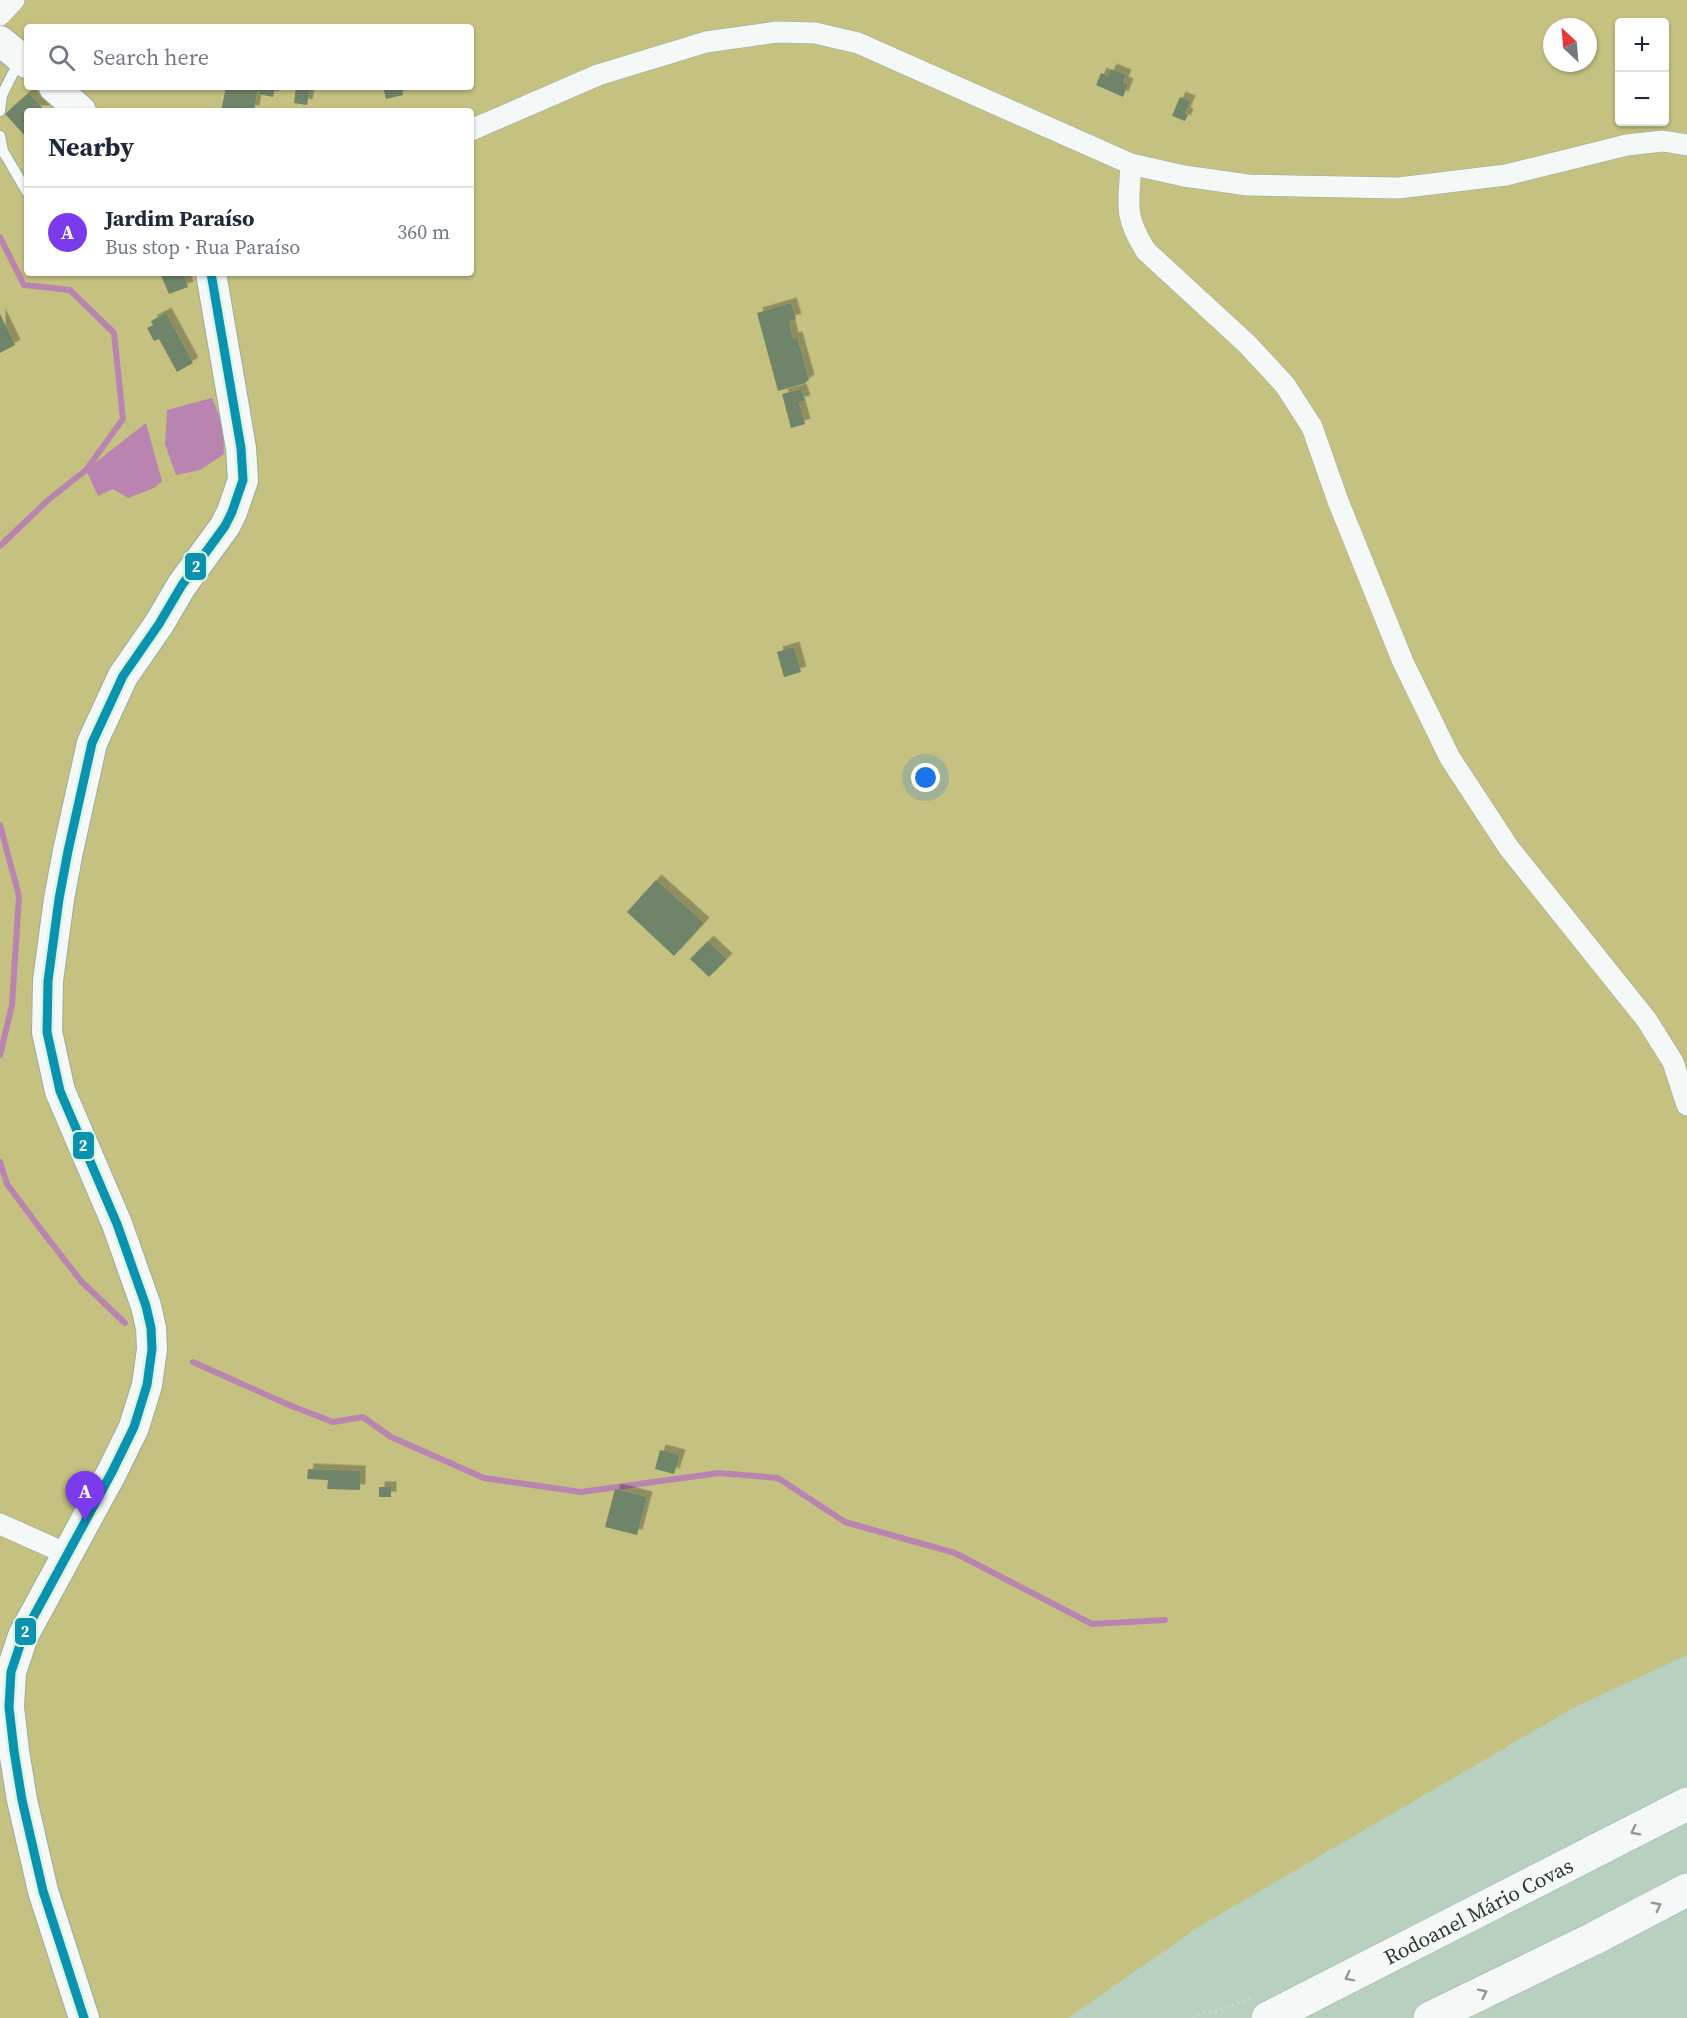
<!DOCTYPE html>
<meta charset="utf-8">
<style>
:root{--surface:#fff;--page:#f2f2f3;--text:#1f2937;--muted:#747a83;--line:#e0e1e3;--accent:#7c3aed}
body{margin:0;font-family:"Source Serif 4",serif;background:var(--page);color:var(--text)}
.controls{position:absolute;right:18px;top:18px;display:grid;overflow:hidden;border-radius:6px;box-shadow:0 2px 4px #0004}
.controls button{width:54px;height:54px;display:grid;place-items:center;padding:0;border:0;border-bottom:2px solid var(--line);background:var(--surface);color:var(--text);font:30px sans-serif}
.compass{position:absolute;left:1543px;top:18px;width:54px;height:54px;border-radius:50%;background:var(--surface);box-shadow:0 2px 4px #0004;rotate:334deg}
.you{position:absolute;left:926px;top:778px;width:21px;height:21px;margin:-15px;border:4px solid #fff;border-radius:50%;background:#1a73e8;box-shadow:0 0 0 9px #1a73e833}
.badge{display:grid;place-items:center;width:39px;height:39px;border-radius:50%;background:var(--accent);color:#fff;font-size:20px;font-weight:700}
.pin{position:absolute;translate:-50% -50px;filter:drop-shadow(0 2px 3px #0008)}
.pin::after{content:'';position:absolute;top:32px;width:21px;height:18px;background:inherit;clip-path:polygon(0 0,100% 0,50% 100%)}
.list{margin:0;padding:0;list-style:none}
h2{display:flex;justify-content:space-between;align-items:center;height:78px;margin:0;padding:0 24px;font-size:26px}
h2 small{font-size:20px;font-weight:400;color:var(--muted)}
.list li{display:grid;grid-template-columns:39px 1fr auto;gap:18px;align-items:center;box-sizing:border-box;height:90px;padding:0 24px;border-top:2px solid var(--line)}
.list b{display:block;font-size:22px;white-space:nowrap}
.list p{margin:0;font-size:20px;white-space:nowrap;color:var(--muted)}
.list em{font-size:20px;font-style:normal;color:var(--muted)}
.icon{flex:none;width:33px;height:33px;fill:none;stroke:currentColor;stroke-width:2;stroke-linecap:round;stroke-linejoin:round}
.map{position:relative;flex:none;width:1687px;height:2018px;overflow:hidden}
.search{position:absolute;background:var(--surface);box-shadow:0 2px 4px #0004;left:24px;top:24px;width:450px;height:66px;display:flex;align-items:center;gap:15px;box-sizing:border-box;padding:0 21px;border-radius:6px;color:var(--muted);font-size:22px}
.panel{position:absolute;background:var(--surface);box-shadow:0 2px 4px #0004;left:24px;top:108px;width:450px;height:168px;border-radius:6px}
.map>svg:first-child{display:block}
</style>
<div class="map">
<svg width="1687" height="2018" viewBox="0 0 1687 2018">
<defs>
<filter id="shadow"><feDropShadow dx="5.5" dy="-5.5" stdDeviation="0" flood-color="#0004"/></filter>
</defs>
<rect width="100%" height="100%" fill="#b8d0c0"/>
<!-- green -->
<path fill="#c4c181" fill-rule="evenodd" d="M0,0h1687v1655l-114,53 -373,218 -132,92h-1068zM1620,22h44v100h-44zM27,27h444v60h-444zM1552,27h36v36h-36zM27,111h444v162h-444z"/>
<!-- water -->
<path fill="#b985b0" d="M212,398l11,27 1,29 -24,16 -24,5 -11,-31 2,-34z
M146,423l16,58 -8,7 -26,10 -15,-9 -15,7 -12,-26z"/>
<g fill="none" stroke-linecap="round" stroke-linejoin="round">
<!-- stream -->
<path stroke="#b985b0" stroke-width="6" d="M0,237l24,48 46,5 44,43 9,86 -37,51 -39,31 -47,45
M0,825l19,71 -7,109 -12,50
M0,1162l7,22 32,43 42,54 44,42
M193,1362l96,43 44,17 30,-5 28,20 93,41 97,14 138,-19 59,5 67,44 110,31 137,71 73,-4"/>
</g>
<!-- building -->
<path fill="#6f8469" filter="url(#shadow)" d="M1111,69l15,6 -3,7 5,2 -5,13 -27,-12 5,-12 7,3z
M226,87h32l-4,24h-33z
M260,87h15l-2,10 -14,-3z
M296,87l14,1 -3,17 -13,-2z
M383,87h19l1,8 -17,4z
M29,93l16,18h-18v27l-22,-24z
M1180,97l10,4 -5,12 3,2 -3,6 -13,-5z
M160,273h23l5,14 -19,7z
M791,303l5,16 -7,2 4,17 4,-1 12,43 -3,2v1l-28,8 -21,-78z
M166,313l27,50 -16,9 -18,-33 -5,2 -7,-13 6,-3 -2,-4z
M0,314l15,31 -15,8z
M801,389l4,12 -6,1 6,22 -14,4 -9,-34z
M794,647l7,25 -17,5 -7,-25z
M656,880l48,43 -30,33 -47,-44z
M708,941l19,18 -18,18 -19,-18z
M660,1450l20,5 -6,19 -19,-5z
M308,1469l52,2v19l-33,-1 1,-9 -21,-1z
M379,1487h12v10h-12z
M615,1489l32,8 -10,38 -32,-8z"/>
<g fill="none" stroke-linecap="round" stroke-linejoin="round">
<defs>
<path id="service" d="M0,111l2,-16 18,-36
M0,136l3,15 24,41"/>
<path id="minor" d="M0,15l14,-15
M471,130l127,-55 108,-33 71,-10 38,1 43,10 273,121 53,12 64,9 150,3 108,-13 121,-30 36,-4 24,4
M1131,164c-2,40 -8,51 15,87l101,93 38,41 27,42 26,74 65,161 47,96 59,90 137,171 27,43 14,43
M0,1524l67,30"/>
<path id="secondary" d="M0,41l27,22
M54,87l27,24
M84,2018l-41,-127 -21,-91 -8,-49 -5,-44 2,-35 12,-36 89,-164 22,-45 13,-42 5,-36 -1,-21 -5,-22 -29,-82 -57,-133 -13,-59 1,-51 11,-82 9,-48 24,-108 31,-67 36,-52 23,-39 43,-59 7,-14 11,-32 -2,-32 -30,-175"/>
<g id="motorway">
<path id="s1" d="M1268,2018l419,-214"/>
<path d="M1430,2018l163,-79 94,-49"/>
</g>
</defs>
<!-- service casing -->
<use href="#service" stroke="#9aada1" stroke-width="12"/>
<!-- minor casing -->
<use href="#minor" stroke="#9aada1" stroke-width="22"/>
<!-- secondary casing -->
<use href="#secondary" stroke="#9aada1" stroke-width="32"/>
<!-- motorway casing -->
<use href="#motorway" stroke="#9aada1" stroke-width="34"/>
<!-- path -->
<path stroke="#ced5d0" stroke-width="4" stroke-dasharray="1.5 4.5" stroke-linecap="butt" d="M1193,2018l7,-5 20,-2 31,-14"/>
<!-- service -->
<use href="#service" stroke="#f4f8f6" stroke-width="10"/>
<!-- minor -->
<use href="#minor" stroke="#f4f8f6" stroke-width="21"/>
<!-- secondary -->
<use href="#secondary" stroke="#f4f8f6" stroke-width="30"/>
<!-- motorway -->
<use href="#motorway" stroke="#f4f8f6" stroke-width="33"/>
<defs>
<path id="bus-1" d="M84,2018l-41,-127 -21,-91 -8,-49 -5,-44 2,-35 12,-36 89,-164 22,-45 13,-42 5,-36 -1,-21 -5,-22 -29,-82 -57,-133 -13,-59 1,-51 11,-82 9,-48 24,-108 31,-67 36,-52 23,-39 43,-59 7,-14 11,-32 -2,-32 -30,-175"/>
</defs>
<!-- bus-1 casing -->
<use href="#bus-1" stroke="#dff4e5" stroke-width="14"/>
<!-- bus-1 -->
<use href="#bus-1" stroke="#0993af" stroke-width="9"/>
</g>
<!-- one-way arrows -->
<defs><path id="oneway-chevron" d="M-2-3.5L2.5 0L-2 3.5" fill="none" stroke-width="1.6" stroke-linecap="round" stroke-linejoin="round" transform="scale(1.5)"/></defs>
<g stroke="#909a94">
<use href="#oneway-chevron" transform="translate(1635 1831) rotate(153)"/>
<use href="#oneway-chevron" transform="translate(1657 1906) rotate(-28)"/>
<use href="#oneway-chevron" transform="translate(1349 1977) rotate(153)"/>
<use href="#oneway-chevron" transform="translate(1483 1993) rotate(-26)"/>
</g>
<g text-anchor="middle" dominant-baseline="central" stroke-width="6" stroke-linejoin="round" paint-order="stroke">
<!-- street labels -->
<g font-size="21" fill="#2b3d31" stroke="#dff4e5">
<text stroke="none"><textPath href="#s1" startOffset="236">Rodoanel Mário Covas</textPath></text>
</g>
</g>
<g stroke="#dff4e5" stroke-width="2">
<rect x="184" y="552" width="23" height="29" rx="6" fill="#0993af"/>
<rect x="72" y="1131" width="23" height="29" rx="6" fill="#0993af"/>
<rect x="14" y="1617" width="23" height="29" rx="6" fill="#0993af"/>
</g>
<g font-size="16" text-anchor="middle" font-weight="bold" fill="#fff">
<text x="196" y="572">2</text>
<text x="83" y="1151">2</text>
<text x="25" y="1637">2</text>
</g>
</svg>
<div class="controls">
<button>+</button>
<button>−</button>
</div>
<svg class="compass" viewBox="-18 -18 36 36"><path d="M0-13l5 13h-10z" fill="#e53935"/><path d="M0 13l5-13h-10z" fill="#747a83"/></svg>
<div class="you"></div>
<div class="pin badge" style="left:85px;top:1521px">A</div>
<div class="search"><svg class="icon" aria-label="search" viewBox="0 0 24 24"><circle cx="10" cy="10" r="6"/><path d="M15 15l6 6"/></svg>Search here</div>
<section class="panel">
<h2>Nearby<small></small></h2>
<ul class="list">
<li><span class="badge">A</span><div><b>Jardim Paraíso</b><p>Bus stop · Rua Paraíso</p></div><em>360 m</em></li>
</ul>
</section>
</div>
